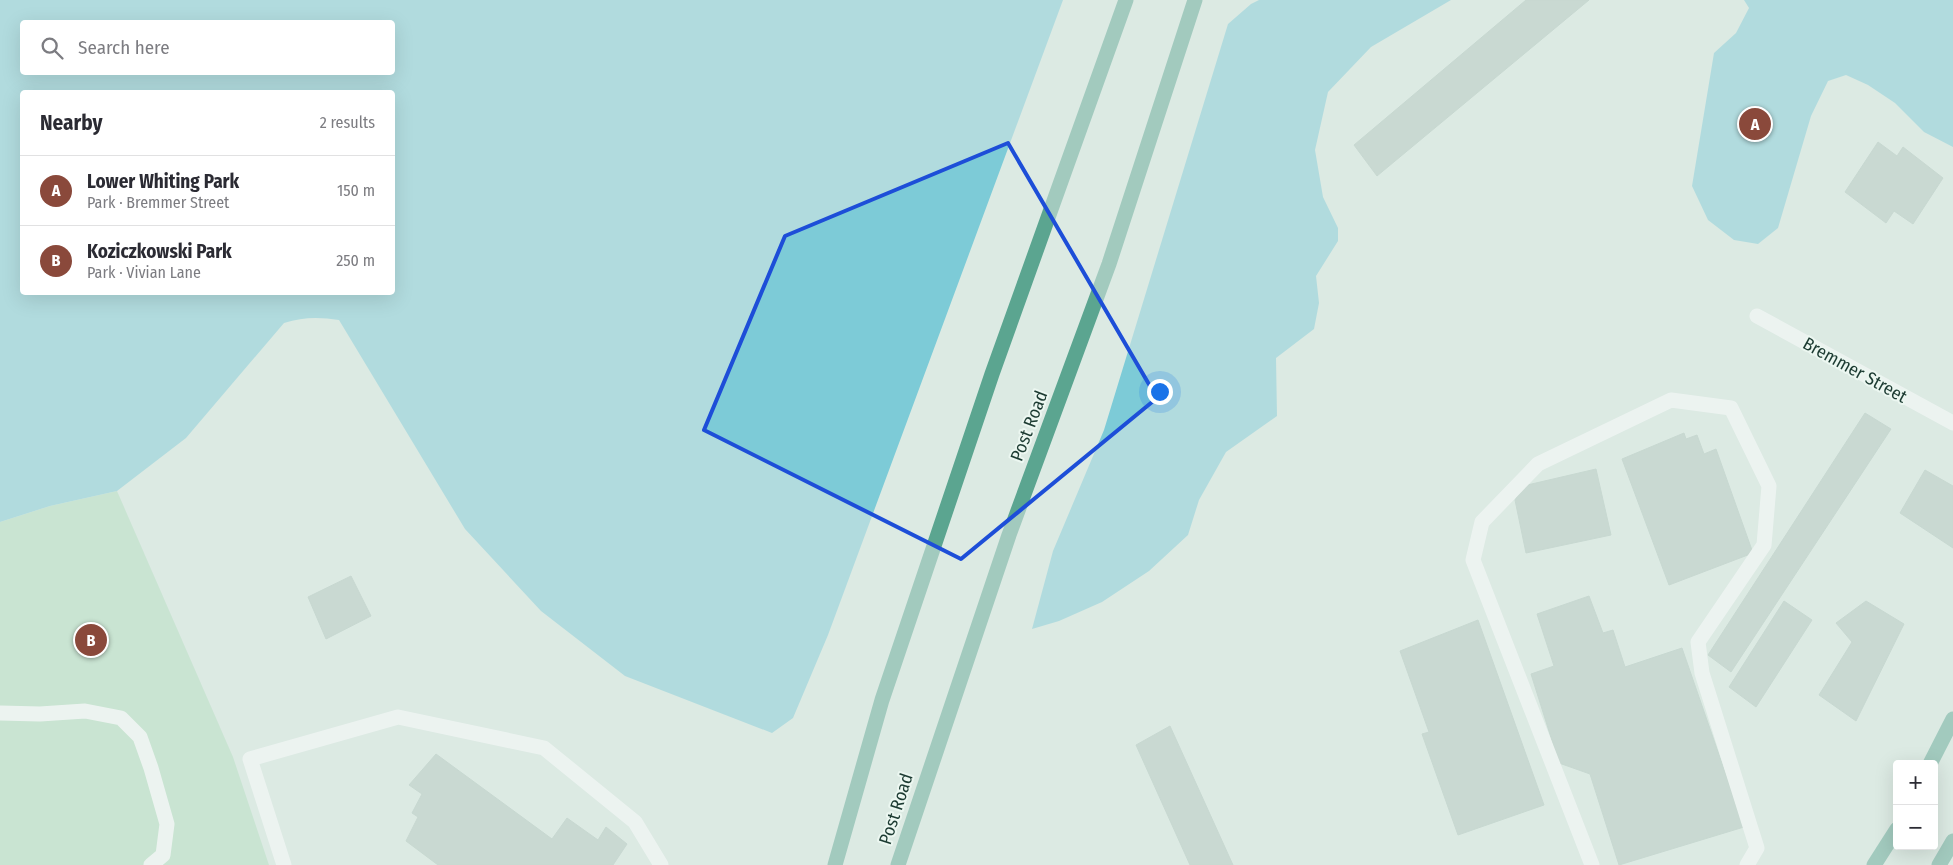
<!DOCTYPE html>
<meta charset="utf-8">
<style>
:root{--surface:#fff;--page:#f7f7f7;--text:#2b2b33;--muted:#7c7c81;--line:#e1e1e2;--accent:#8a493b}
body{margin:0;font-family:"Fira Sans Condensed",sans-serif;background:var(--page);color:var(--text)}
.controls{position:absolute;right:15px;bottom:15px;display:grid;overflow:hidden;border-radius:5px;box-shadow:0 5px 20px #0002}
.controls button{width:45px;height:45px;display:grid;place-items:center;padding:0;border:0;border-bottom:1px solid var(--line);background:var(--surface);color:var(--text);font:25px sans-serif}
.you{position:absolute;left:1159px;top:391px;width:18px;height:18px;margin:-12px;border:4px solid #fff;border-radius:50%;background:#1a73e8;box-shadow:0 0 0 8px #1a73e833}
.badge{display:grid;place-items:center;width:32px;height:32px;border-radius:50%;background:var(--accent);color:#fff;font-size:16px;font-weight:700}
.pin{position:absolute;translate:-50% -50%;border:2px solid #fff;box-shadow:0 1px 5px #0006}
.list{margin:0;padding:0;list-style:none}
h2{display:flex;justify-content:space-between;align-items:center;height:65px;margin:0;padding:0 20px;font-size:21px}
h2 small{font-size:16px;font-weight:400;color:var(--muted)}
.list li{display:grid;grid-template-columns:32px 1fr auto;gap:15px;align-items:center;box-sizing:border-box;height:70px;padding:0 20px;border-top:1px solid var(--line)}
.list b{display:block;font-size:19px;white-space:nowrap}
.list p{margin:0;font-size:16px;white-space:nowrap;color:var(--muted)}
.list em{font-size:16px;font-style:normal;color:var(--muted)}
.icon{flex:none;width:28px;height:28px;fill:none;stroke:currentColor;stroke-width:2;stroke-linecap:round;stroke-linejoin:round}
.map{position:relative;flex:none;width:1953px;height:865px;overflow:hidden}
.search{position:absolute;background:var(--surface);box-shadow:0 5px 20px #0002;left:20px;top:20px;width:375px;height:55px;display:flex;align-items:center;gap:12px;box-sizing:border-box;padding:0 18px;border-radius:5px;color:var(--muted);font-size:19px}
.panel{position:absolute;background:var(--surface);box-shadow:0 5px 20px #0002;left:20px;top:90px;width:375px;height:205px;border-radius:5px}
.map>svg:first-child{display:block}
</style>
<div class="map">
<svg width="1953" height="865" viewBox="0 0 1953 865">
<rect width="100%" height="100%" fill="#dceae3"/>
<!-- green -->
<path fill="#b2debd" d="M117,491l116,266 36,108h-269v-343l50,-16z"/>
<!-- water -->
<path fill="#7dcbd7" fill-rule="evenodd" d="M0,0h1063l-235,635 -35,83 -21,15 -147,-57 -84,-65 -76,-82 -126,-209c-20,-3 -36,-3 -55,3l-98,115 -69,53 -67,15 -50,16zM392,22v50h-370v-50zM392,92v200h-370v-200z
M1259,0h192l-80,47 -43,45 -13,58 8,47 15,31v13l-22,35 3,27 -5,26 -38,29 1,58 -51,36 -27,48 -11,35 -39,36 -47,31 -43,19 -27,8 21,-78 51,-121 124,-406 23,-20z
M1744,0h209v147l-29,-15 -29,-29 -27,-18 -22,-10 -18,6 -17,35 -33,112 -20,16 -24,-4 -26,-20 -16,-34 22,-133 22,-20 13,-25z"/>
<!-- building -->
<path fill="#b1c5bc" stroke="#aec4ba" d="M1526,0h63l-212,176 -23,-31z
M1878,142l19,14 6,-9 40,31 -30,46 -19,-13 -8,12 -41,-31z
M1865,413l26,16 -160,243 -23,-17z
M1684,433l2,6 11,-4 7,19 12,-5 37,104 -84,32 -47,-126z
M1596,469l15,66 -85,18 -11,-53 8,-14z
M1925,470l28,16v62l-53,-35z
M351,576l20,40 -45,23 -18,-42z
M1589,596l14,37 10,-3 12,37 57,-19 62,179 -125,38 -29,-91 -31,-11 -28,-89 23,-8 -17,-52z
M1784,601l28,19 -56,87 -27,-20z
M1866,601l38,23 -48,97 -37,-26 33,-53 -16,-19z
M1478,620l66,185 -86,30 -36,-101 7,-2 -29,-81z
M1170,726l63,139h-43l-54,-120z
M436,754l116,85 15,-21 31,22 8,-13 21,17 -14,21h-175l-32,-24 12,-24 -6,-4 10,-19 -13,-9z"/>
<g fill="none" stroke-linecap="round" stroke-linejoin="round">
<!-- minor -->
<path stroke="#fff" stroke-width="15" d="M1757,316l196,107
M0,713l40,1 45,-3 36,7 19,19 11,31 16,56 -4,31 -12,10
M284,865l-34,-106 148,-42 146,31 91,74 26,43
M1592,865l-119,-305 9,-38 56,-58 133,-64 60,8 38,78 -5,59 -66,97 4,31 55,175 -10,17"/>
<!-- major -->
<path stroke="#5ba590" stroke-width="15" d="M1930,764l23,-45
M835,865l47,-165 110,-326 134,-374
M898,865l111,-330 100,-271 86,-264
M1874,865l23,-36
M1939,865l14,-24"/>
</g>
<!-- marked area -->
<path d="M0 0H1953V865H0ZM1008,143l149,255 -196,161 -257,-129 81,-194z" fill="#dceae3" fill-opacity=".55" fill-rule="evenodd"/>
<path fill="none" stroke="#1d4ed8" stroke-width="4" stroke-linejoin="round" d="M1008,143l149,255 -196,161 -257,-129 81,-194z"/>
<g text-anchor="middle" dominant-baseline="central" stroke-width="4" stroke-linejoin="round" paint-order="stroke">
<!-- street labels -->
<g font-size="18" fill="#1c3b32" stroke="#ecf7f1">
<text transform="translate(1855 370) rotate(29)">Bremmer Street</text>
<text transform="translate(1029 426) rotate(-69)">Post Road</text>
<text transform="translate(896 809) rotate(-72)">Post Road</text>
</g>
</g>
</svg>
<div class="controls">
<button>+</button>
<button>−</button>
</div>
<div class="you"></div>
<div class="pin badge" style="left:1755px;top:124px">A</div>
<div class="pin badge" style="left:91px;top:640px">B</div>
<div class="search"><svg class="icon" aria-label="search" viewBox="0 0 24 24"><circle cx="10" cy="10" r="6"/><path d="M15 15l6 6"/></svg>Search here</div>
<section class="panel">
<h2>Nearby<small>2 results</small></h2>
<ul class="list">
<li><span class="badge">A</span><div><b>Lower Whiting Park</b><p>Park · Bremmer Street</p></div><em>150 m</em></li>
<li><span class="badge">B</span><div><b>Koziczkowski Park</b><p>Park · Vivian Lane</p></div><em>250 m</em></li>
</ul>
</section>
</div>
